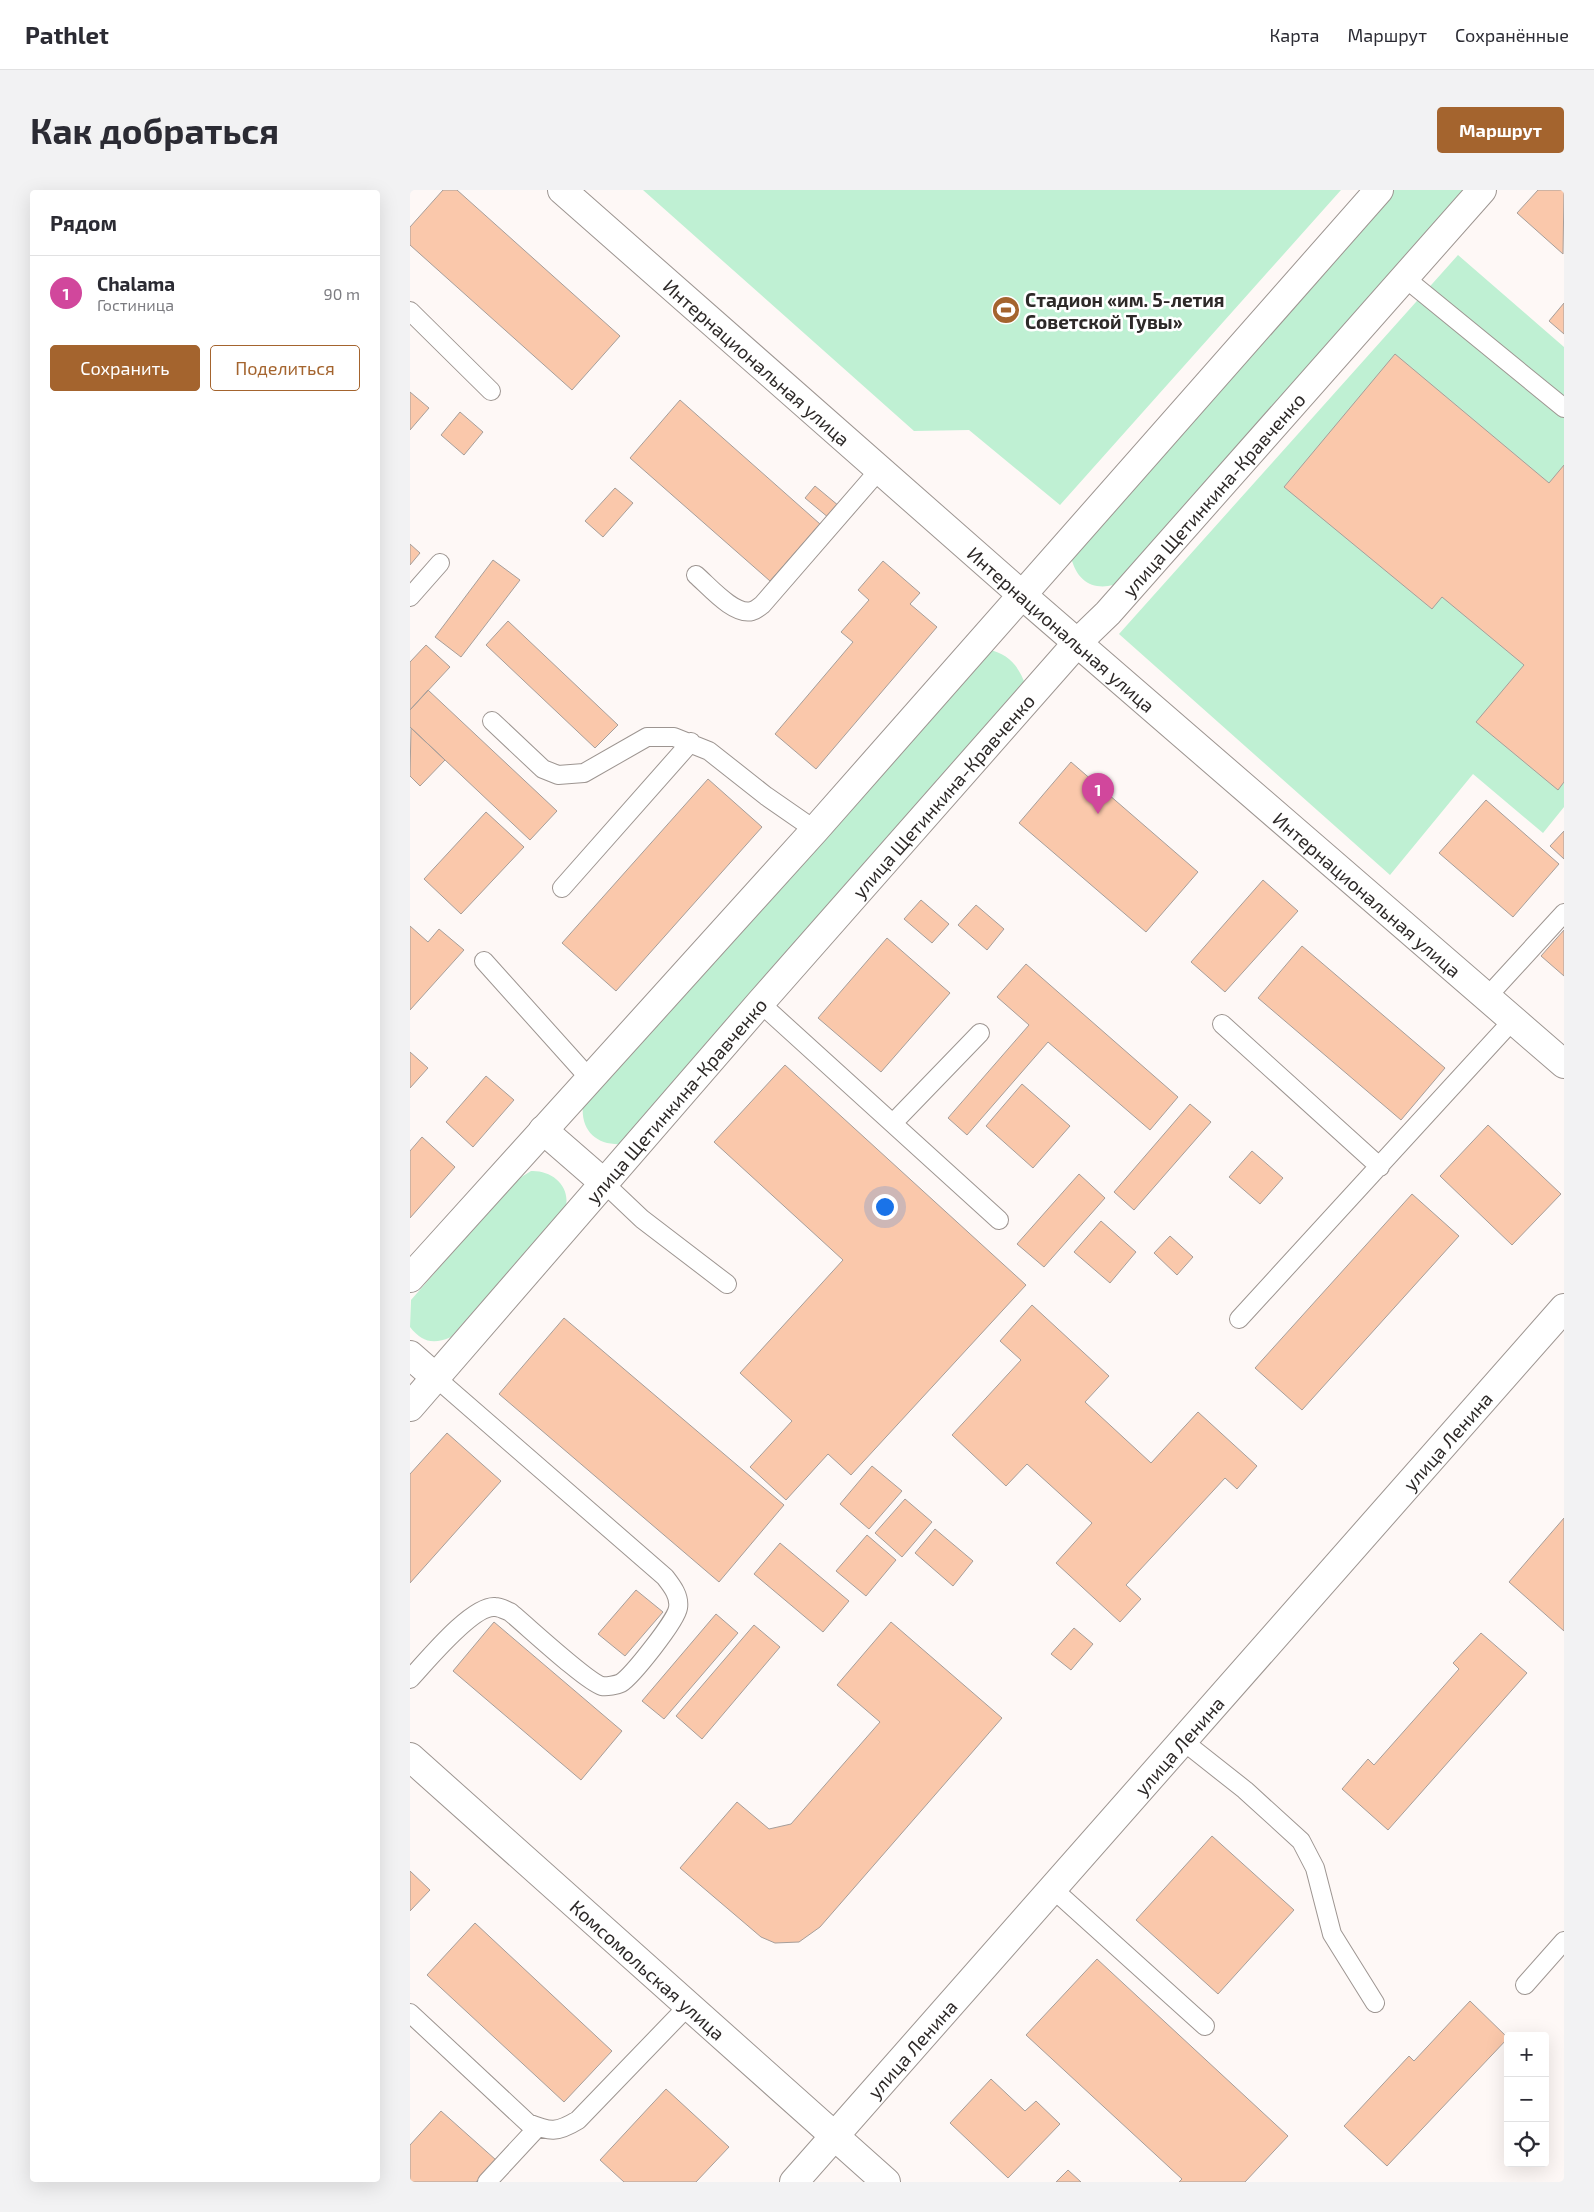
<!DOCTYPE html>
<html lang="ru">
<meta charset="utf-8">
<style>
:root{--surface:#fff;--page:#f2f2f3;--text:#2b2b33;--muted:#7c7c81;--line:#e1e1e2;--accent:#a4642e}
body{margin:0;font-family:"Exo 2",sans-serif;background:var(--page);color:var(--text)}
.controls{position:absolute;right:15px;bottom:15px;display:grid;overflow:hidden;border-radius:5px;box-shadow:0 5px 20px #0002}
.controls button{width:45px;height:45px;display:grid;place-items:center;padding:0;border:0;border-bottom:1px solid var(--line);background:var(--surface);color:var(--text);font:25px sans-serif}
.you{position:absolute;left:474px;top:1016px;width:18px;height:18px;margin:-12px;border:4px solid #fff;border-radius:50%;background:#1a73e8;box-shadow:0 0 0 8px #1a73e833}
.badge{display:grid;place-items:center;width:32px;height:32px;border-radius:50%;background:var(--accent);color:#fff;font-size:16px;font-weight:700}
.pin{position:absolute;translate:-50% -41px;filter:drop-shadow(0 1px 2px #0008)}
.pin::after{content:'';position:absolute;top:26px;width:18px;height:15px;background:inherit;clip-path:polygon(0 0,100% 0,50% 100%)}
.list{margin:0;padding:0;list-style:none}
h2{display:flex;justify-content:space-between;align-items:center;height:65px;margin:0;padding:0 20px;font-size:21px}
h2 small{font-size:16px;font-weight:400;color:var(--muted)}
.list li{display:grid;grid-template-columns:32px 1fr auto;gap:15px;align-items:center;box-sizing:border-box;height:75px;padding:0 20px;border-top:1px solid var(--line)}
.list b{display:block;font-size:19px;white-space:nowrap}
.list p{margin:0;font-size:16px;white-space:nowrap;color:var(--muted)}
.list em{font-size:16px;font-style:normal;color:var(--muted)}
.actions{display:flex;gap:10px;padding:15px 20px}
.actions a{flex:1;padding:11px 0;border:1px solid var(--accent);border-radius:5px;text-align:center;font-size:18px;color:var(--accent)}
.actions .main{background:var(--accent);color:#fff}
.icon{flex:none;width:28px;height:28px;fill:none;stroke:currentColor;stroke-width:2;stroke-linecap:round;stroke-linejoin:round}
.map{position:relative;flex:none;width:1154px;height:1992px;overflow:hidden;border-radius:5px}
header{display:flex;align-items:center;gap:30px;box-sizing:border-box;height:70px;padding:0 25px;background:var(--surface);border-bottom:1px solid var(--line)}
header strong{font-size:24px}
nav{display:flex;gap:28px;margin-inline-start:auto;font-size:18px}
.intro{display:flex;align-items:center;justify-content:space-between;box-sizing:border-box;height:120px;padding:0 30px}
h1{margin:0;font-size:35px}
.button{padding:12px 22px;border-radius:5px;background:var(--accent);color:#fff;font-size:18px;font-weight:700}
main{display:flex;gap:30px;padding:0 30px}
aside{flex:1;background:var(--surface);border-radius:5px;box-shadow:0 5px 20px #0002}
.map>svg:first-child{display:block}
</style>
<header>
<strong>Pathlet</strong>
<nav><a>Карта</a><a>Маршрут</a><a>Сохранённые</a></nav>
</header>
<div class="intro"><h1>Как добраться</h1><a class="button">Маршрут</a></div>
<main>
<aside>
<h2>Рядом<small></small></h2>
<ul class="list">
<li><span class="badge" style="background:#d1479c">1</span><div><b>Chalama</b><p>Гостиница</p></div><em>90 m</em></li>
</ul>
<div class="actions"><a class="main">Сохранить</a><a>Поделиться</a></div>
</aside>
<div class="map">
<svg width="1154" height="1992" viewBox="0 0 1154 1992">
<rect width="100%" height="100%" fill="#fef8f6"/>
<!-- green -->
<path fill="#bff0d3" d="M233,0h698l-281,315 -91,-75 -55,1z
M976,0h83l-343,390c-25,13 -48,7 -55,-23z
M1048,65l106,92v460l-21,26 -70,-59 -83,101 -271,-241z
M577,459c22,5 31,16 39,37l-403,458c-26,2 -43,-13 -40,-40z
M121,981c20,-1 39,14 35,35l-115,131c-18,8 -29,5 -41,-10l1,-27 104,-119z"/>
<!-- building -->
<path fill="#fac8ab" stroke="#a69e9a" d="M33,0h14l163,146 -48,54 -162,-145v-18z
M1128,0h26l-1,64 -46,-41z
M1154,113v31l-15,-13z
M985,164l154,129 15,-18v317l-6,8 -82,-68 48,-57 -82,-68 -10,12 -148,-122z
M0,202l19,16 -19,22z
M270,210l140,124 -50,57 -140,-123z
M50,222l23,20 -19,23 -23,-20z
M405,296l24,20 -10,12 -24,-20z
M205,298l18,15 -30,34 -18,-16z
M0,354l10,9 -10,12z
M83,370l27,20 -59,77 -26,-20z
M473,371l37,32 -10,11 27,23 -121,142 -41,-35 78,-92 -12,-10 28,-32 -11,-10z
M98,431l110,104 -23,23 -109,-103z
M16,455l24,22 -40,43v-48z
M18,500l129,121 -27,29 -120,-113v-17z
M1,538l34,32 -25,26 -10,-10z
M661,572l127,110 -52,60 -127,-109z
M298,589l54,48 -146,164 -54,-48z
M1076,610l73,64 -46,53 -74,-64z
M76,622l38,35 -63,67 -37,-35z
M1154,641v28l-14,-13z
M853,690l35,31 -73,81 -34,-30z
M511,710l28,24 -17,19 -28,-24z
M566,715l28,24 -17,21 -29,-25z
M0,736l18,16 11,-13 25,21 -54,60z
M1154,740v46l-23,-20z
M477,748l63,55 -69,79 -63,-54z
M892,756l143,122 -44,52 -143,-122z
M616,774l152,133 -28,33 -102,-88 -81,93 -19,-17 81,-93 -32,-28z
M0,862l18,16 -18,20z
M375,875l241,220 -175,190 -23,-21 -42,46 -36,-33 42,-46 -52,-48 103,-113 -129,-118z
M76,886l28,24 -41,47 -27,-25z
M612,894l48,42 -37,42 -47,-42z
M780,914l21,18 -77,88 -20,-18z
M1078,935l73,69 -49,51 -72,-69z
M12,947l33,30 -45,51v-67z
M842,961l31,27 -23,26 -31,-27z
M669,984l26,24 -61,69 -27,-23z
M1002,1004l47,42 -157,174 -47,-42z
M691,1031l35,31 -26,31 -36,-31z
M760,1046l23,21 -16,18 -23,-22z
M622,1115l77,71 -24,26 66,61 47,-51 59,54 -20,23 -12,-11 -99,107 15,14 -21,23 -64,-59 36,-40 -65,-59 -21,22 -54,-51 69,-75 -21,-19z
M154,1128l220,187 -65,77 -220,-188z
M37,1243l54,48 -91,102v-109z
M462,1276l30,25 -33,38 -29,-25z
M495,1309l27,23 -30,35 -27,-24z
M1154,1328v113l-55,-49z
M525,1339l38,32 -20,25 -38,-33z
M457,1345l29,25 -30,36 -30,-25z
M370,1353l69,58 -26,31 -69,-58z
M226,1400l27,22 -38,44 -27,-22z
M306,1424l22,19 -74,86 -22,-18z
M84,1432l128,109 -41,49 -128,-109z
M481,1432l111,96 -182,209 -21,15 -24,1 -14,-6 -81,-69 57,-66 32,27 22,-5 89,-102 -43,-37z
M344,1435l26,22 -78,92 -26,-23z
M664,1438l19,16 -22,26 -20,-16z
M1071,1443l46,40 -139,157 -46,-41 26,-30 6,6 85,-96 -6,-6z
M802,1646l82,74 -76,84 -82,-74z
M0,1681l20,19 -20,21z
M65,1733l137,128 -48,51 -137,-127z
M687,1769l191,177 -43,46h-66l3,-3 -156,-144z
M1060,1811l38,37 -121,128 -43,-40 65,-70 5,5z
M581,1889l34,32 11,-10 24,23 -52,54 -58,-55z
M256,1899l63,58 -33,35h-72l-24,-22z
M31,1921l55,49 -20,22h-66v-37z
M658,1980l13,12h-25z"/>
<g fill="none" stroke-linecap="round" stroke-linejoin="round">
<defs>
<path id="lane" d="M995,88l159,130
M0,121l81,80
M286,385c13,11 38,41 56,36 4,-1 7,-4 10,-6l118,-136
M0,407l30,-34
M82,531l51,48 15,6 26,-2 63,-36h27l35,14 57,45 49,34
M152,698l129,-146
M74,771l106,118
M1077,807l77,-84
M350,813l239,217
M812,834l158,143
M483,933l87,-90
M194,993l38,36 85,65
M829,1129l274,-299
M0,1489c16,-17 62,-74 85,-72 5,0 10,3 15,5 16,13 77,70 92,74 4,1 15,-1 19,-3 11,-7 55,-62 57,-75 2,-12 -6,-22 -13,-31l-230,-200
M773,1551l62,49 56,51 14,27 17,66 43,69
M643,1699l152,137
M1115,1795l39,-44
M0,1823l118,110c22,9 29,10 50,-3l110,-114
M77,1992l51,-55"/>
<g id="street">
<path id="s1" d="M152,0l460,405 542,469"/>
<path d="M133,940l61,53"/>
<path d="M0,1088l405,-448 564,-640"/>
<path d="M0,1165l25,22"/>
<path id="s2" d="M0,1217l350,-404 318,-361 30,-29 374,-423"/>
</g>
<g id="secondary">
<path id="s3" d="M0,1567l476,425"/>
<path id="s4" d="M384,1992l770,-874"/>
</g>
</defs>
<!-- lane casing -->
<use href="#lane" stroke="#9d9591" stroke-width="20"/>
<!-- street casing -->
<use href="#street" stroke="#9d9591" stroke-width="30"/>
<!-- secondary casing -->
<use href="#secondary" stroke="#9d9591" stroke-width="30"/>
<!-- lane -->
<use href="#lane" stroke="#fff" stroke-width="18"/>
<!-- street -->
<use href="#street" stroke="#fff" stroke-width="28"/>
<!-- secondary -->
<use href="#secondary" stroke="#fff" stroke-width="28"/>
</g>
<!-- icons -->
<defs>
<symbol id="stadium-disc" viewBox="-11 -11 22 22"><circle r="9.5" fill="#a4642e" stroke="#fff"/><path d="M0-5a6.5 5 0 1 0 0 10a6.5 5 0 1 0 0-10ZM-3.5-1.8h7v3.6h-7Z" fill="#fff"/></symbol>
</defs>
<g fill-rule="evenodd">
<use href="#stadium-disc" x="580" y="104" width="32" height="32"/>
</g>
<g text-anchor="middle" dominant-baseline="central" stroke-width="5" stroke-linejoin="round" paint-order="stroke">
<!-- poi labels -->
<g font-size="19" font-weight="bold" fill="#2d2928" stroke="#fff" text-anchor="start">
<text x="615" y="109">Стадион «им. 5-летия<tspan x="615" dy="22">Советской Тувы»</tspan></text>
</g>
<!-- street labels -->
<g font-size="19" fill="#2d2928" stroke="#fff">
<text stroke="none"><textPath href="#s1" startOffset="260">Интернациональная улица</textPath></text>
<text stroke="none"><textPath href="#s2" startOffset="1216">улица Щетинкина-Кравченко</textPath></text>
<text stroke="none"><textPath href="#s1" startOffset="665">Интернациональная улица</textPath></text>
<text stroke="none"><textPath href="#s2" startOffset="811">улица Щетинкина-Кравченко</textPath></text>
<text stroke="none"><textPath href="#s1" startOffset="1070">Интернациональная улица</textPath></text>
<text stroke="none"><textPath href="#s2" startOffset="406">улица Щетинкина-Кравченко</textPath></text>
<text stroke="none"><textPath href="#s4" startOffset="988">улица Ленина</textPath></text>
<text stroke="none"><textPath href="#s4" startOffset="582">улица Ленина</textPath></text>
<text stroke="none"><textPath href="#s3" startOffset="319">Комсомольская улица</textPath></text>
<text stroke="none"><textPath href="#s4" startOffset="178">улица Ленина</textPath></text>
</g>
</g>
</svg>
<div class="controls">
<button>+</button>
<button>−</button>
<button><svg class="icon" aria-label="locate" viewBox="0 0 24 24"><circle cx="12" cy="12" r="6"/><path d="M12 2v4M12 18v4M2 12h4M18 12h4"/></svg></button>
</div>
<div class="you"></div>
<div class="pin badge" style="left:688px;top:624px;background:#d1479c">1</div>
</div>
</main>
